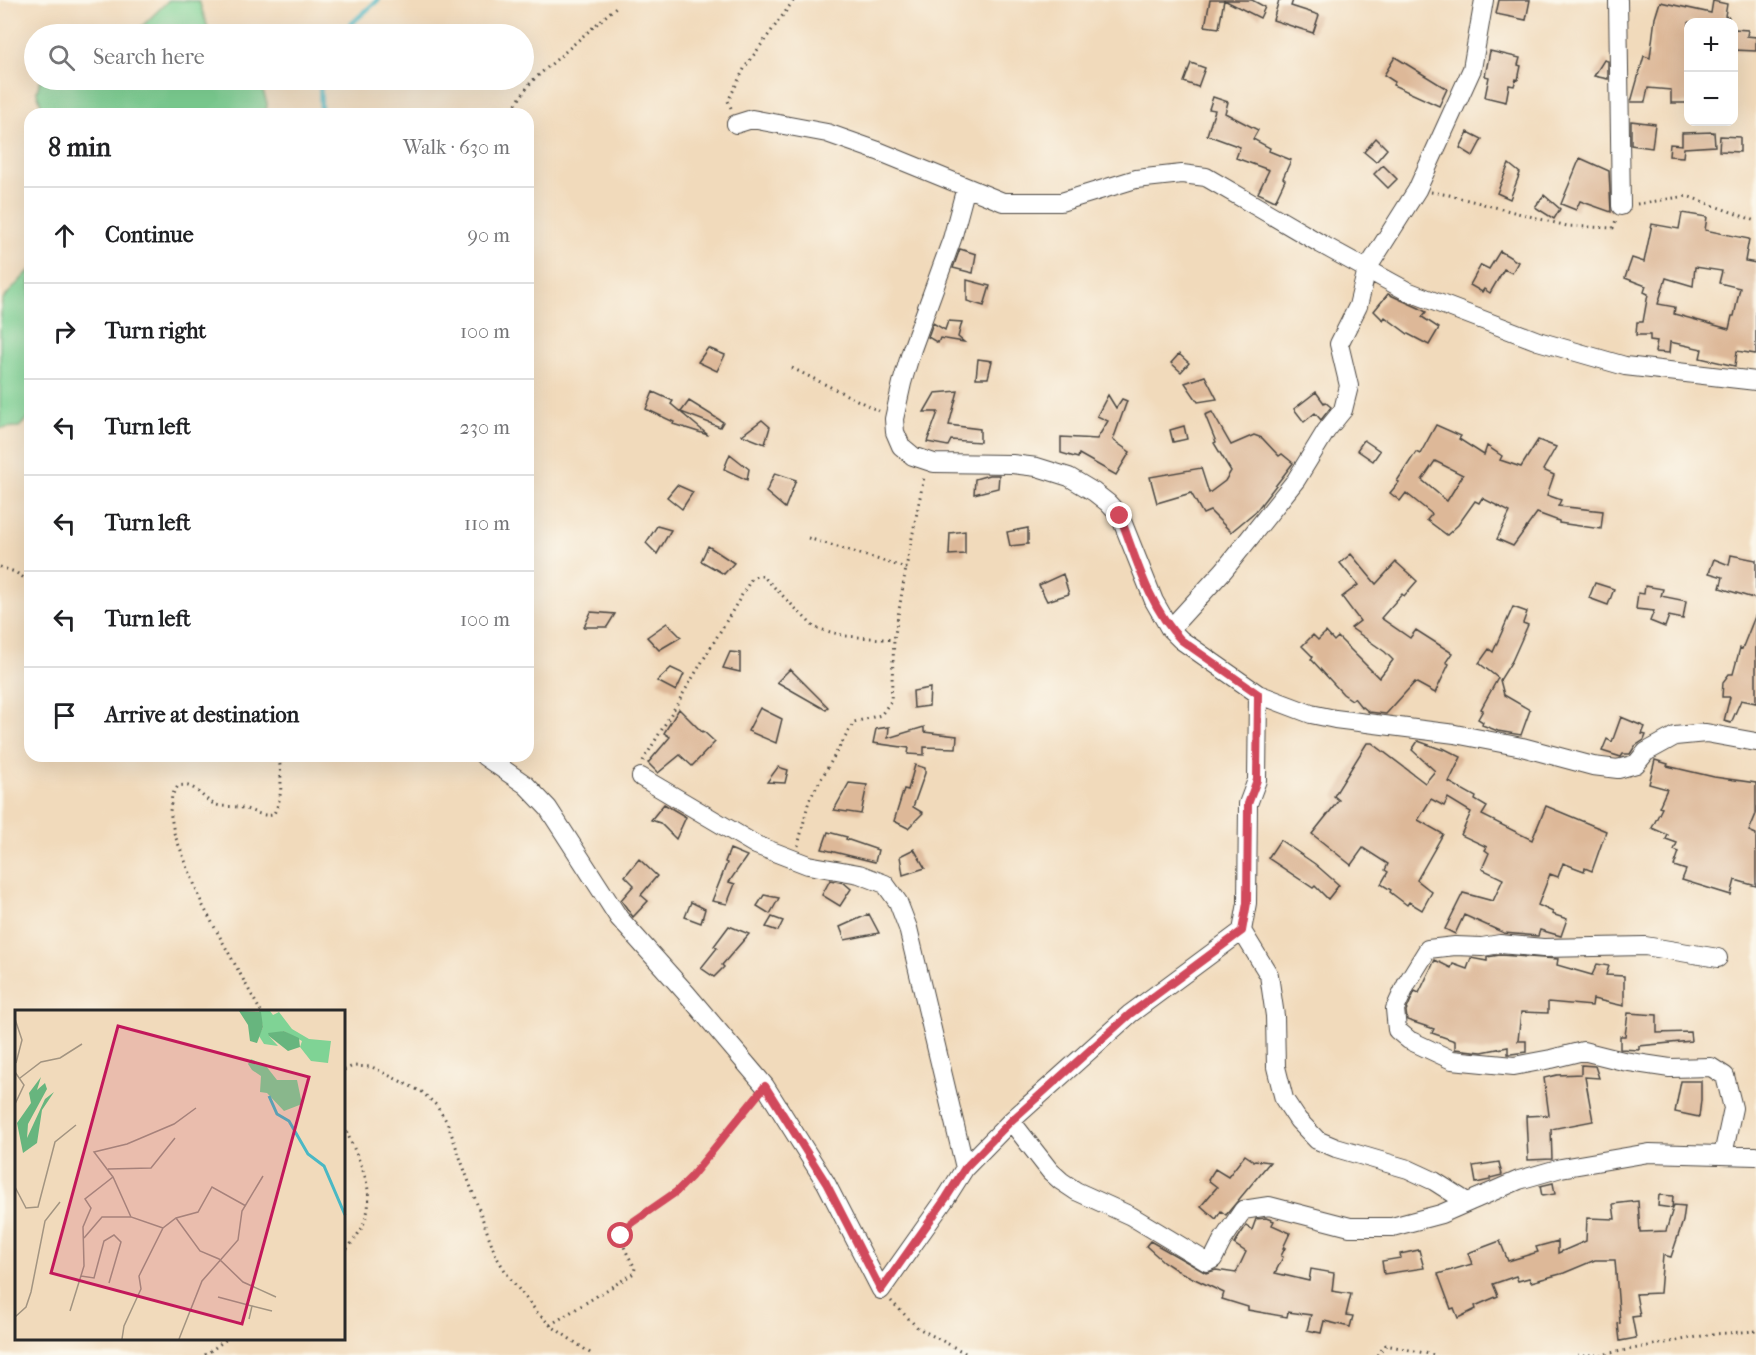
<!DOCTYPE html>
<meta charset="utf-8">
<style>
:root{--surface:#fff;--page:#f2f2f2;--text:#202124;--muted:#757577;--line:#e0e0e0}
body{margin:0;font-family:"IM FELL French Canon",serif;background:var(--page);color:var(--text)}
.controls{position:absolute;right:18px;top:18px;display:grid;overflow:hidden;border-radius:12px;box-shadow:0 6px 24px #0002}
.controls button{width:54px;height:54px;display:grid;place-items:center;padding:0;border:0;border-bottom:2px solid var(--line);background:var(--surface);color:var(--text);font:30px sans-serif}
.stop{position:absolute;width:18px;height:18px;margin:-14px;border:4px solid #d1495b;border-radius:50%;background:#fff}
.stop.end{background:#d1495b;border-color:#fff;box-shadow:0 2px 6px #0008}
.list{margin:0;padding:0;list-style:none}
h2{display:flex;justify-content:space-between;align-items:center;height:78px;margin:0;padding:0 24px;font-size:26px}
h2 small{font-size:20px;font-weight:400;color:var(--muted)}
.list li{display:grid;grid-template-columns:39px 1fr auto;gap:18px;align-items:center;box-sizing:border-box;height:96px;padding:0 24px;border-top:2px solid var(--line)}
.list b{display:block;font-size:22px;white-space:nowrap}
.list em{font-size:20px;font-style:normal;color:var(--muted)}
.icon{flex:none;width:33px;height:33px;fill:none;stroke:currentColor;stroke-width:2;stroke-linecap:round;stroke-linejoin:round}
.map{position:relative;flex:none;width:1756px;height:1355px;overflow:hidden}
.search{position:absolute;background:var(--surface);box-shadow:0 6px 24px #0002;left:24px;top:24px;width:510px;height:66px;display:flex;align-items:center;gap:15px;box-sizing:border-box;padding:0 21px;border-radius:33px;color:var(--muted);font-size:22px}
.panel{position:absolute;background:var(--surface);box-shadow:0 6px 24px #0002;left:24px;top:108px;width:510px;height:654px;border-radius:18px}
.map>svg:first-child{display:block}
</style>
<div class="map">
<svg width="1756" height="1355" viewBox="0 0 1756 1355">
<rect width="100%" height="100%" fill="#fbf7ec"/>
<filter id="ink" filterUnits="userSpaceOnUse"><feTurbulence type="fractalNoise" baseFrequency=".0167" numOctaves="2"/><feDisplacementMap in="SourceGraphic" scale="12" xChannelSelector="R" yChannelSelector="G"/><feConvolveMatrix kernelMatrix="1 2 1 2 8 2 1 2 1" color-interpolation-filters="sRGB"/></filter>
<filter id="wash" filterUnits="userSpaceOnUse"><feTurbulence type="fractalNoise" baseFrequency=".008" numOctaves="4" result="noise"/><feDisplacementMap in="SourceGraphic" scale="24" xChannelSelector="R" yChannelSelector="G"/><feGaussianBlur stdDeviation="1.35" result="paint"/><feColorMatrix in="noise" values="0 0 0 0 0 0 0 0 0 0 0 0 0 0 0 0 0 1.4 0 .05"/><feComposite in="paint" operator="in"/></filter>
<g filter="url(#wash)">
<rect width="100%" height="100%" fill="#f1dabb"/>
<!-- green -->
<path fill="#7fd395" stroke="#557f60" stroke-width="1.5" d="M169,0l30,1 11,33h-76z
M40,80h206l15,6 6,17 -1,11h-222l-7,-22z
M30,270v147l-11,10 -19,1v-98l2,-30z"/>
<g fill="none" stroke-linecap="round" stroke-linejoin="round">
<!-- stream -->
<path stroke="#4ab8c4" stroke-width="4.5" d="M340,34l38,-34
M319,114l2,-6 -1,-28"/>
</g>
<g id="blocks">
<!-- building -->
<path fill="#ddb898" fill-rule="evenodd" d="M1210,0h14l-5,28 -14,-2z
M1224,0h28l13,7 -5,11z
M1279,0h14l-2,6 28,9 -6,18 -40,-13z
M1499,0h31l-4,20 -30,-6z
M1713,1l14,3 -2,12 4,1v5h-40v81h-18v-13l-23,-2 -3,14h-14l13,-46 6,2 5,-40 5,-16 51,11z
M1734,29l14,1 -1,6 9,1v14l-22,-1z
M1490,51l30,7 -2,7 3,1 -3,14 -2,-1 -2,7 -5,-1 -3,17 -21,-5 4,-20 -4,-1z
M1395,57l52,32 -8,17 -46,-21 2,-3 -11,-7z
M1604,60l4,1v18l-14,-3z
M1191,63l14,5 -7,19 -14,-5z
M1213,97l15,5 -3,11 33,17 -5,9 17,9 -1,3 22,9 -8,18 2,2 -10,21 -17,-8 11,-23 -33,-12 4,-11 -33,-12 8,-25 -6,-1z
M1631,121l24,3 -3,24 -21,-3z
M1468,132l14,7 -9,17 -13,-8z
M1714,132l1,14 -31,2 -1,9 -14,-1 1,-12 12,1v-12z
M1720,136l20,1v15l-21,-1z
M1376,138l11,11 -11,13 -12,-10z
M1580,158l29,13 2,41 -31,-11 -4,9 -15,-6z
M1509,164l11,9 -10,26 -13,-6z
M1383,165l14,14 -9,9 -14,-14z
M1544,195l16,14 -6,10 -19,-12z
M1682,213l25,4 -2,13 44,9 -4,22 11,2v91l-19,-3 -2,15 -35,-8 2,-9 -32,-7 -1,11 -14,-1 2,-11 -7,-1v-5h-14l1,-13h6l5,-28 -4,-2 2,-6 -21,-8 7,-20 12,4 8,-38 27,5zM1695,267l27,4 -3,12 21,5 -6,28h-2l-3,13 -55,-15 1,-7 -17,-3 8,-26 27,8z
M960,249l16,5 -3,19 -20,-5z
M1500,251l18,11 -6,11 -8,-4 -14,24 -6,-4 -2,3 -12,-7 11,-20 8,4z
M967,280l23,6 -6,20 -17,-5z
M1388,294l31,14 7,4 -4,5 17,11 -10,17 -21,-11 -23,-17 -2,3 -9,-9z
M948,321l14,1 -4,15 6,5 -24,-4 -2,5 -10,-6 5,-14 12,7z
M708,348l17,7 -8,16 -19,-9z
M1179,354l10,9 -8,9 -10,-9z
M978,359l14,2 -4,17h-12z
M1205,376l12,23 -19,3 -13,-19z
M958,391l-9,34 31,4v13l-29,-2 -3,6 -21,-4 11,-30h-14l11,-19z
M653,392l20,9 -2,3 37,31 -35,-11 1,-2 -28,-13z
M1316,392l8,11 1,-1 6,5 -10,13 -6,-7 -11,9 -10,-13z
M1108,395l8,13 6,-9 5,2 -14,39 17,12 -14,23 -37,-21 -1,4 -17,-5v-16l36,2 11,-18 -11,-5z
M689,401l34,21 -3,5 -39,-15z
M1212,412l19,33 23,-10 8,3 17,18 3,-2 11,9 -37,48 -25,21 -21,-21 -7,3 -12,-21 -34,10 -7,-26 51,-9 8,25 16,-12 6,-10 -17,-28 2,-1 -11,-27z
M762,420l8,7 -5,17 -23,-9z
M1436,425l25,11 -2,3 25,16 3,-9 15,10 -2,4 21,7 17,-27 18,7 -13,23 11,5 -7,20 14,5 -3,6 45,5 -2,18 -42,-6v-2l-22,-8 -24,33 -16,-7 13,-27 -28,-14 -3,5 -4,-2 -17,24 -11,10 -20,-15 5,-6 -26,-21 -6,8 -10,-8 9,-11 -2,-1 19,-29 4,2zM1435,461l28,14 -16,26 -25,-21z
M1184,426l3,13 -14,3 -3,-12z
M1364,440l16,11 -7,10 -16,-11z
M730,454l19,15 -2,11 -23,-11z
M775,473l21,7 -11,28 -19,-16z
M989,475h10l-1,13 -24,6 1,-15z
M677,485l16,7 -11,17 -15,-12z
M657,526l14,4 -14,24 -11,-11z
M1028,528v16l-18,2 -3,-14z
M965,531v23l-16,1 1,-22z
M708,546l26,17 -10,11 -23,-13z
M1351,554l25,30 20,-22 21,19 -13,15 -2,-2 -21,24 29,20 6,-8 36,23 -6,9 3,2 -14,29 -20,-11 -29,32 -17,-2 -6,-5 -1,1 -8,-10 -2,2 -9,-6 -32,-35 2,-2 -11,-11 11,-11 5,5 8,-8 8,9 4,-4 41,41 14,-18 -8,-8 -34,-24 9,-7 -18,-24 16,-12 -18,-22z
M1731,555l25,5v39l-36,-11 3,-11 -14,-4 5,-14 15,6z
M1063,574l6,20 -22,7 -8,-16z
M1595,583l19,6 -6,16 -19,-7z
M1645,586l18,3 -2,7 25,5 -3,18 -14,-3 -4,11 -15,-6 4,-10 -18,-2 2,-16 6,1z
M1513,607l14,5 -4,11 5,2 -16,36 -12,19 4,15 26,15 -9,25 -23,-4 -16,-6 1,-3 -5,-3 5,-9 -2,-1 17,-31 -19,-15 10,-14 4,3z
M591,612l24,2 -8,13h-23z
M1756,614v89l-15,-3 -10,23 -7,-2 6,-24h-8l1,-15 6,-8h4l7,-26 2,1z
M667,623l14,14 -22,13 -12,-13z
M730,652l10,1v19l-17,-4z
M671,668l13,6 -8,17 -19,-10z
M790,669l38,38 -2,3 -49,-28z
M930,688l-1,18 -15,2 -1,-17z
M760,708l22,11 -6,24 -28,-12z
M679,709l23,23 1,-1 12,11 -23,24 -12,-11 -22,18 -10,-10 22,-26 -6,-4z
M1621,717l24,10 -3,7 4,1 -2,5 -9,6 -5,8h-7l-2,3 -19,-6 5,-12 5,3z
M889,727l-1,11 36,-11v5l33,4 -1,12 -32,-1v8l-16,-1 1,-6 -36,-5 3,-14z
M1418,741l25,9v-2l18,9 -12,25 27,15 -1,3 12,7 -5,8 50,25 14,-34 60,25 -14,40 -7,-3 -1,3 -21,-8 -5,14 -8,-3 -12,31 15,7 -1,2 15,5 -6,17 -21,-6 -2,6 -34,-3 -40,-18 -9,19 -10,-5 18,-36 30,8 10,-22 -21,-10 7,-16 -4,-3 2,-3 -26,-12 10,-23 -23,-14 -4,8 -13,-7 -13,21 25,14 -26,46 15,12 -10,18 -13,-8 -2,3 -17,-13 1,-2 -10,-6 7,-12 -3,-2 3,-6 -25,-16 -12,17 -39,-31 27,-34 -5,-4 33,-53h5l53,40 10,-12 -23,-21z
M1655,760l13,4 -1,2 47,11 42,6v31l-7,17 7,3v52l-21,-6 -4,15 -49,-15 4,-10 -12,-4 5,-14 -5,-2 3,-7 -11,-4 2,-4 -16,-7 10,-20 -3,-1 8,-18 -18,-5z
M915,765l10,3v5l-12,34 10,6 -15,15 -14,-7 10,-32 4,1z
M778,767l10,3 -3,13 -18,-1z
M849,783l18,2 -6,29 -27,-4z
M664,804l22,13 -10,22 -16,-16 -9,-3z
M828,832l19,5 -1,2 32,11 -3,12 -53,-13z
M1280,840l35,24 24,21 -11,14 -13,-13 -2,2 -45,-30z
M730,849l17,7 -18,26 6,2 -8,20 -15,-3 15,-38 -2,-1z
M914,849l11,19 -22,7 -3,-19z
M639,859l18,17 -16,19 7,6 -15,16 -12,-17 13,-15 -9,-9z
M830,880l14,3 7,6 -11,17 -18,-11z
M764,895l15,3 -9,16 -13,-8z
M691,902l14,7 -4,14 -16,-6z
M869,914l10,19 -34,7 -5,-13z
M772,917l11,4 -5,10 -12,-4z
M729,926l20,8 -27,31 2,2 -10,10 -13,-9 16,-20 -3,-2z
M1500,955l58,4 -1,6 35,10 5,-11 12,2 -3,9 18,1v30l-31,-7 -1,7 -44,-4v11l-27,-1 -3,29h8v11l-15,2h-3v-7l-26,5 -27,-3v-8l-23,-8 2,-4 -27,-9 -1,-9 9,-20 4,2 16,-33 16,8 2,-4 14,5 4,-11 16,3v-4z
M1628,1013l29,2v18l33,-1 1,9 -52,5v4l-19,-1v-13h5z
M1581,1065l14,1 4,12 -14,-1 8,44 -42,8 1,30 -24,1 -2,-44 23,-1 -5,-37 13,-3 24,-1z
M1681,1081h20v19l-2,17 -24,-5z
M1245,1155l9,6 1,-1 15,2 -44,53 -5,-4 -5,8 -15,-13 16,-19 -9,-7 7,-11 13,8z
M1499,1162l3,13 -12,3v2l-14,3 -3,-17z
M1553,1183l2,11 -13,2 -2,-10z
M1659,1195l14,1 -1,12 -14,-2z
M1638,1201l2,31 26,-1 8,-26 11,1 -2,15 -12,36 -8,-2 -3,38 -24,1 4,22 -8,1 4,21 -16,3 -2,-17 2,-1 -5,-63h-20l-31,13 -33,9 -2,-4 -11,3 -2,-5 -23,8 5,12 -23,10 1,3 -18,9 -4,-10 -3,1 -13,-35 34,-10 -4,-11 32,-12 8,20 30,-9 -2,-5 22,-6v12l28,-12 1,-23 28,1 -2,-15z
M1266,1218l8,3 -2,4 18,8 -7,15h2l-4,8 2,1 -8,16 34,8 2,-12 23,4 -2,18 19,3 -5,21 7,1 -3,11 -26,-6 -3,12 -14,-3 4,-15 -23,-3 -1,5 -39,-7v-3l-26,-8 2,-6 -46,-22 -14,-9 -18,-16 4,-5 56,32 10,-3 20,3 10,-21 -12,-8 12,-18 6,4 4,-11z
M1419,1250l5,18 -40,6 -2,-13 19,-3 -1,-4z"/>
</g>
</g>
<g filter="url(#ink)">
<use href="#blocks" fill-opacity="0" stroke="#494541" stroke-width="1.5"/>
<g fill="none" stroke-linecap="round" stroke-linejoin="round">
<defs>
<path id="street" d="M1618,0l3,206
M736,124l16,-5 75,14 51,18 125,51h58l75,-23 46,-5 24,3 115,67 86,47 131,50 87,25 131,15
M966,187l-14,52 -40,110 -10,34 -8,36 1,13 6,14 12,10 21,7 78,1 25,3 32,10 25,15 14,11 12,13 34,85 16,28 11,11 77,54 53,20 24,5 120,15 67,13 71,19 25,3 18,-5 10,-12 29,-16 31,-3 50,9
M1170,629l54,-59 72,-90 30,-49 17,-21 6,-24 -10,-42 19,-38 9,-37 50,-79 55,-121 12,-69
M484,756l42,29 22,23 71,110 68,76 78,92 61,97 55,107 65,-92 19,-30 46,-47 119,-107 112,-83 5,-28 1,-99 9,-24 1,-86
M641,777l115,68 52,20 51,9 26,10 13,18 10,26 57,240
M1242,931l27,44 6,41 1,51 8,32 14,21 19,20 19,8 72,21 26,12 33,21
M1718,958l-73,-12 -102,2 -43,-4 -18,3 -27,-1 -27,3 -21,34 -12,26 2,21 12,10 43,20 62,6 37,-7 32,-8 40,10 47,7 41,-1 14,9 8,32 -10,47
M1011,1121l39,50 11,10 15,10 55,25 76,46 6,-3 9,-18 21,-31 26,-4 81,21h42l49,-13 78,-34 42,-12 88,-15 107,3"/>
</defs>
<!-- street casing -->
<use href="#street" stroke="#494541" stroke-width="20"/>
<!-- path -->
<path stroke="#494541" stroke-width="3" stroke-dasharray="1.5 4.5" stroke-linecap="butt" d="M731,108l-3,-7 17,-34 49,-67
M509,114l22,-32 85,-75
M1431,192l18,3 118,31 46,2 3,-8
M1637,204l50,-8 69,25
M792,368l87,43
M808,538l98,30 18,-91
M0,567l15,5 15,10
M643,761l109,-183 5,-2h6l52,52 31,8 48,4
M798,846l11,-46 45,-78 27,-7 10,-14 3,-61 12,-72
M261,1012l-58,-106 -29,-73 -4,-22 2,-16 6,-9c17,-4 22,11 36,18 6,3 15,2 23,3 12,1 23,10 36,8 11,-18 8,-39 6,-59
M344,1070l9,-4 19,1 50,25 14,13 11,17 49,134 13,21 28,35 13,13 43,30
M344,1126c21,49 43,80 0,126
M891,1301l27,27 51,27
M550,1325l84,-52 1,-5c-6,-12 -17,-26 -11,-39l52,-36 15,-16 63,-77
M205,1355l23,-17
M1377,1355l9,-10 48,10
M1577,1355h19
M1600,1355l113,-21 43,-3"/>
<!-- street -->
<use href="#street" stroke="#fff" stroke-width="18"/>
</g>
</g>
<g fill="none" stroke-linecap="round" stroke-linejoin="round" filter="url(#ink)">
<!-- route -->
<path stroke="#d1495b" stroke-width="8" d="M621,1236l3,-8 52,-36 15,-15 74,-91 61,97 55,107 65,-92 19,-30 46,-47 119,-107 112,-83 5,-28 1,-99 9,-24 1,-86 -77,-54c-32,-33 -45,-82 -61,-124"/>
</g>
<!-- overview -->
<g transform="translate(15 1010)">
<rect width="330" height="330" fill="#f1dabb"/>
<path d="M244,1h11l3,4 6,-3 13,17 17,10 22,2 -3,22 -17,-2 -11,-14 2,-6 -18,-10 -15,5 9,10 -14,-2 -5,-8 4,-9zM236,49l15,7 11,14h20l5,24 -18,7 -17,-18 -7,-1 1,-16 -9,-6 -4,-6z" fill="#7fd395"/>
<path d="M224,1l22,1 2,15 -6,16 -7,-2 -2,-16zM269,21l15,7 1,9 -12,4 -19,-15 -1,-3zM26,67l-4,13 8,-7 2,6 -19,35 -1,14 18,-39 9,-7 -12,18 -5,33 -14,10 -6,-30 14,-20 -2,-10z" fill="#67b57e"/>
<path fill="none" stroke="#4ab8c4" stroke-width="3" d="M254,86l8,18 12,7 19,33 16,12 21,49"/>
<path fill="none" stroke="#a29481" stroke-width="1.5" d="M0,9l7,21 -6,23M0,62l9,13 -9,19M5,68l21,-16 19,-4 22,-14M93,159l43,-1 24,-30M0,177l11,21 12,-1 17,-65 21,-17M161,208l24,33 19,8 24,23 33,15M148,218l-32,-11 -18,-40 -19,-25 33,-8 47,-20 22,-16M69,228l18,-21h29M66,266l13,2 10,-37 10,-6 7,7 -12,41M203,287l34,9 -3,13M237,296l20,5M55,301l14,-45 -1,-39 8,-19 -6,-9 28,-22M0,307l11,-10 5,-15 14,-71 15,-19M107,329l2,-13 17,-37 -2,-13 24,-48 13,-10 22,-6 14,-25 34,19M164,329l23,-58 36,-41 4,-29 21,-35"/>
<path fill="#c2185b" fill-opacity="0.15" stroke="#c2185b" stroke-width="3" d="M103,16l191,51 -67,247 -191,-51z"/>
<rect width="330" height="330" fill="none" stroke="#2b2b2b" stroke-width="3"/>
</g>
</svg>
<div class="controls">
<button>+</button>
<button>−</button>
</div>
<div class="stop" style="left:621px;top:1236px"></div>
<div class="stop end" style="left:1120px;top:516px"></div>
<div class="search"><svg class="icon" aria-label="search" viewBox="0 0 24 24"><circle cx="10" cy="10" r="6"/><path d="M15 15l6 6"/></svg>Search here</div>
<section class="panel">
<h2>8 min<small>Walk · 630 m</small></h2>
<ul class="list">
<li><svg class="icon" aria-label="ahead" viewBox="0 0 24 24"><path d="M12 20V5M6 11l6-6 6 6"/></svg><div><b>Continue</b></div><em>90 m</em></li>
<li><svg class="icon" aria-label="right" viewBox="0 0 24 24"><path d="M7 20v-9h11M14 6l5 5-5 5"/></svg><div><b>Turn right</b></div><em>100 m</em></li>
<li><svg class="icon" aria-label="left" viewBox="0 0 24 24"><path d="M17 20v-9H6M10 6l-5 5 5 5"/></svg><div><b>Turn left</b></div><em>230 m</em></li>
<li><svg class="icon" aria-label="left" viewBox="0 0 24 24"><path d="M17 20v-9H6M10 6l-5 5 5 5"/></svg><div><b>Turn left</b></div><em>110 m</em></li>
<li><svg class="icon" aria-label="left" viewBox="0 0 24 24"><path d="M17 20v-9H6M10 6l-5 5 5 5"/></svg><div><b>Turn left</b></div><em>100 m</em></li>
<li><svg class="icon" aria-label="arrive" viewBox="0 0 24 24"><path d="M6 21V4h12l-3 4 3 4H6"/></svg><div><b>Arrive at destination</b></div></li>
</ul>
</section>
</div>
